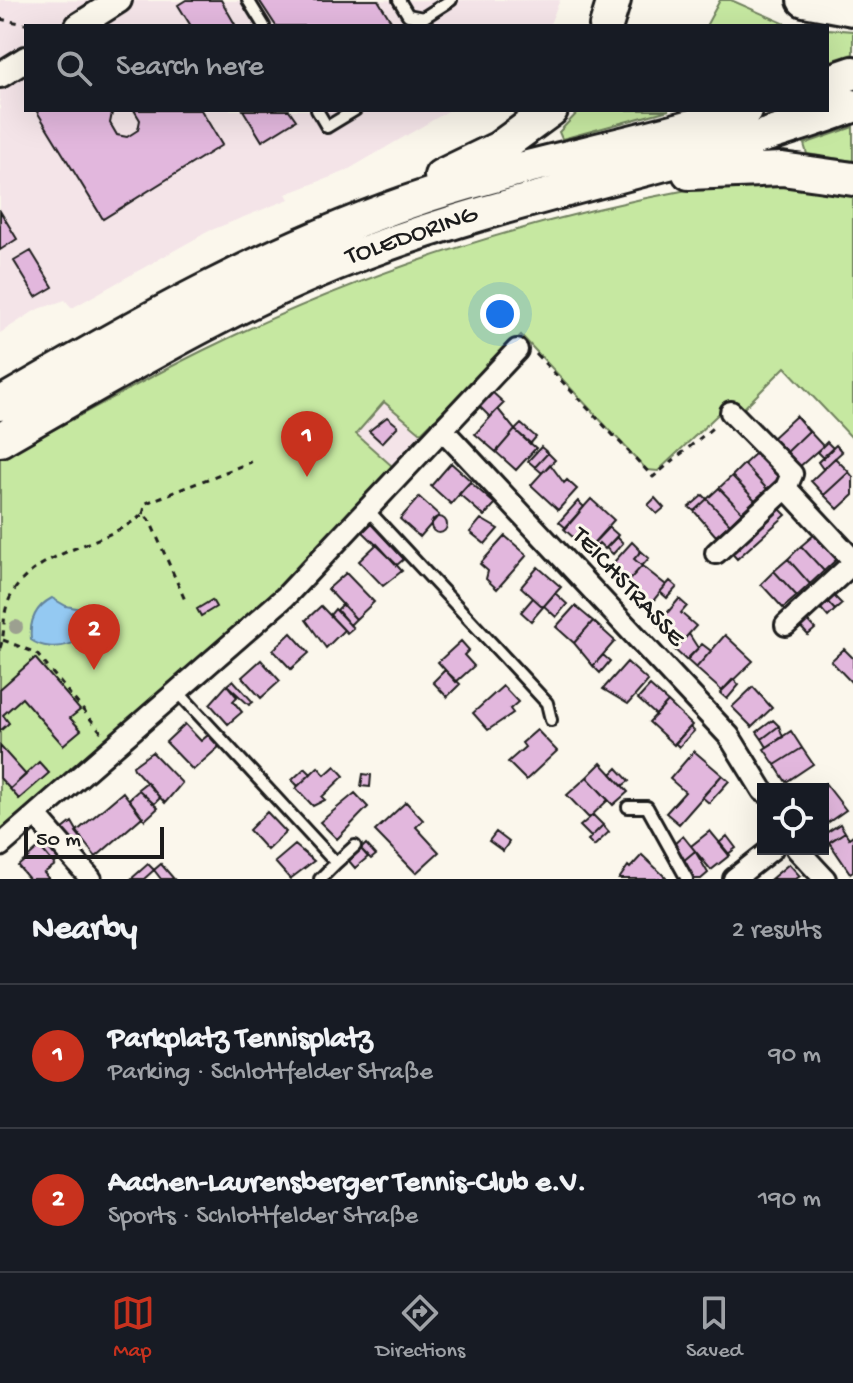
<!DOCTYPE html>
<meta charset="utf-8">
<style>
:root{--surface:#171b24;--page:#242831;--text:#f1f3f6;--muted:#9ea1a6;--line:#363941;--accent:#c8321e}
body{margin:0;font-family:"Gochi Hand",sans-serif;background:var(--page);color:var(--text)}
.controls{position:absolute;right:24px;bottom:24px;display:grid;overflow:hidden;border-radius:0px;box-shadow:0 8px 32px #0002}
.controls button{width:72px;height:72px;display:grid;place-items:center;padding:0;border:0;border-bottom:2px solid var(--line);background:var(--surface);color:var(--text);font:40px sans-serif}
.scale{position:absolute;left:24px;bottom:20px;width:140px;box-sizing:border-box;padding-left:8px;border:4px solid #1c1c1c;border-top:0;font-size:22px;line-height:28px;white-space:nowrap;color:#1c1c1c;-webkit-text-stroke:6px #fbf7ec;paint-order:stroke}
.you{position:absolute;left:500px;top:314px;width:28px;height:28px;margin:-20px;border:6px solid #fff;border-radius:50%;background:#1a73e8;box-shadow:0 0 0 12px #1a73e833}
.badge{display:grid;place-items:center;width:52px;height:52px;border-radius:50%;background:var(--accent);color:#fff;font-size:26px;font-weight:700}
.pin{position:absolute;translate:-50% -66px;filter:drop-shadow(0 2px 4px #0008)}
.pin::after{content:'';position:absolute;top:42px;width:28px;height:24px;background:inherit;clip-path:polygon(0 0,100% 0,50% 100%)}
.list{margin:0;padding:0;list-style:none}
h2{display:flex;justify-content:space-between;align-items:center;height:104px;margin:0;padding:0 32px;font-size:34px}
h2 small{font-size:26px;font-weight:400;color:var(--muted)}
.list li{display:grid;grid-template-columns:52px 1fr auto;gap:24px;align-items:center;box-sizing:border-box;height:144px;padding:0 32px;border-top:2px solid var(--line)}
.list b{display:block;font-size:30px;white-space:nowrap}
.list p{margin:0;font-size:26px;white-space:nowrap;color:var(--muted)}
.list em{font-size:26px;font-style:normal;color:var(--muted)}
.icon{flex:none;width:44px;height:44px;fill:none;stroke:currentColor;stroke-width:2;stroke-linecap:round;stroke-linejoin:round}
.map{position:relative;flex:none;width:853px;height:879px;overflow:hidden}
.search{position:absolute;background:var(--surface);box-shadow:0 8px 32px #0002;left:24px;right:24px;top:24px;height:88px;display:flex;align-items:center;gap:20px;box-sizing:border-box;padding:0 28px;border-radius:0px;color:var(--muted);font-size:30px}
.sheet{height:392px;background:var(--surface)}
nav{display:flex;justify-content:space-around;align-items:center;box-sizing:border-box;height:112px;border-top:2px solid var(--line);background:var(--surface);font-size:22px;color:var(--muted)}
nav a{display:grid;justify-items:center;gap:4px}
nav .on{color:var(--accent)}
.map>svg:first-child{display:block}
</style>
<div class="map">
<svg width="853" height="879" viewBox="0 0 853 879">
<rect width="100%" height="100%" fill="#fbf7ec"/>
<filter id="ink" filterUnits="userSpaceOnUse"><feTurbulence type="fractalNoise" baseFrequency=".0125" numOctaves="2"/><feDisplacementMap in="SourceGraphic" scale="16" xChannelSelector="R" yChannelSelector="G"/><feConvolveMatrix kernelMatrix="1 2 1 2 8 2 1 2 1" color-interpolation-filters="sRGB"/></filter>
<g filter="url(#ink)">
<!-- built -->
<path fill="#f4e4e8" d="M0,0l156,1 404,-1 -11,26h-523v84h424l-106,62 -58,22 3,5 -80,32 -137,77 -7,-8 -29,10 -36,23z
M385,401l36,32 -29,33 -37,-32z"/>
<!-- green -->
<path fill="#c6e8a1" stroke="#71825e" stroke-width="2" d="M720,0h11l59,26h-84z
M827,29l26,2v23l-26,8z
M580,110h89l-107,29 -3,-7z
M853,127v34l-46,-7 -3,-10z
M783,182l70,11v246l-68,-72 -45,45 -9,-10 -73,69 -11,-1 -126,-135 -100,98 -37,-31 -28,32 36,32 -111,125 -281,239v-372c68,-35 135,-74 204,-108 153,-75 320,-130 488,-161 29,-5 61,-5 91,-7z"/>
<!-- water -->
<path fill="#94c9f2" stroke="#64849c" stroke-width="2" d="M52,598l14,8 26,5 5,7c-7,26 -45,37 -66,22 -2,-19 4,-33 21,-42z"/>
<!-- building -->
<path fill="#e2b7dd" stroke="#1c1c1c" stroke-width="2" d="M186,0h35l15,26h-45l-13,-21z
M259,0h119l16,26h-118z
M36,110h81l-5,3 -2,10 7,12 10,2 11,-7 2,-10 -6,-10h67l21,35 -119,74z
M243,110h46l7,10 -34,21z
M0,211l17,28 -17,11z
M31,251l22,36 -17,10 -22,-36z
M491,391l13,12 -14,14 -12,-12z
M498,409l17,21 -19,22 -21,-18z
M796,416l13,15 -24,23 -14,-15z
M387,417l11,9 -16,17 -13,-12z
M521,424l15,13 -6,7 -15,-14z
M515,430l21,18 -20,22 -20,-18z
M809,431l14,15 -25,22 -13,-14z
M827,442l6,6 -10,10 -6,-6z
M836,445l6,7 -19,17 -5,-7z
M541,447l7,6 -13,14 -7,-6z
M757,452l23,25 -13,12 -23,-25z
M548,453l7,7 -13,13 -7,-6z
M835,458l14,14 -25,23 -13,-14z
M451,463l20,18 -20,23 -20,-18z
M550,464l14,19 3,-3 10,9 -19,21 -27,-25z
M744,464l23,25 -12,11 -23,-24z
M849,472l4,5v18l-15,14 -14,-14z
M732,476l23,24 -13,12 -23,-24z
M470,482l25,22 -11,12 -25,-22z
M719,488l23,24 -12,12 -23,-25z
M703,495l4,4 -13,12 -5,-4z
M419,497l20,18 -19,22 -20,-18z
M655,498l9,10 -7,6 -9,-9z
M591,499l23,21 -27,30 -23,-21z
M707,499l23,25 -14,12 -22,-25z
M578,501l6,6 -18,21 -7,-6z
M776,505l10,10 -49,44 -9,-10z
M431 525a8 8 0 1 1 16 0a8 8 0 1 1-16 0Z
M481,519l17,10 -13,15 -15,-12z
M371,524l33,35 -7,6 -34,-33z
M609,527l9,8 -13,14 -6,-6 -5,6 -3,-3z
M815,534l22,25 -13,12 -23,-25z
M505,536l22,19 -30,34 -11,-10 2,-8 -8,-7z
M617,537l6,6 -10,11 -7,-6z
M632,542l9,9 -7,8 8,7 -20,22 -17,-16z
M377,544l25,27 -19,15 -24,-25z
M801,546l23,25 -14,13 -22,-25z
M641,551l8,7 -7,8 -8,-7z
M788,559l22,25 -13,12 -23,-25z
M642,566l24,19 -17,21 -3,-3 -3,4 -21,-19z
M538,567l23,20 -18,20 -22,-20z
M774,571l23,25 -14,12 -22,-24z
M346,573l28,29 -18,17 -28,-30z
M670,581l7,6 -10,11 -7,-6z
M830,592l12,12 -7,6 -11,-12z
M555,593l12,11 -11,13 -12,-11z
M533,598l10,9 -12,14 -10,-9z
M824,598l11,12 -7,7 -11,-13z
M679,599l8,7 -6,7 15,13 -17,19 -22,-20z
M212,600l4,7 -15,9 -4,-7z
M343,604l13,15 -6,6 -13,-15z
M321,606l23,24 -18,18 -20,-28z
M575,606l18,15 -19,22 -18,-16z
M335,609l18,19 -6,5 -17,-18z
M804,617l11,12 -7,6 -11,-12z
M593,621l22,20 -22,25 -19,-23z
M291,633l18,20 -18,16 -18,-19z
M689,634l9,14 -12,12 -12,-11z
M725,635l28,26 -31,30 -26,-23z
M461,641l8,9 -5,5 10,11 -18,16 -18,-20z
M702,644l9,7 -15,17 -9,-8z
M844,649l9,9v26l-22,-23z
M603,655l7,6 -10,12 -7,-7z
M35,658l45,52 -10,8 11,12 -18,15 -41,-47 -19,17 6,8 -9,8v-42z
M261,660l19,21 -19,17 -19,-21z
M627,662l21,19 -20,23 -25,-15z
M445,670l15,14 -13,13 -14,-15z
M733,679l6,6 -12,14 -7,-6z
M233,680l20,22 -4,3 -22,-20z
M227,685l10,12 -4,4 9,11 -14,12 -18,-20z
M503,686l15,16 -8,7 3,4 -25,17 -15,-17z
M650,686l18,16 -12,13 -18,-16z
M753,687l19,21 -20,19 -20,-20z
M668,702l24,23 -18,20 -25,-23z
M773,720l6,6 -17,13 -5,-7z
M185,724l16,17 7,-6 11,12 -26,23 -27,-28z
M779,726l4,11 -16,10 -5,-8z
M690,727l4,4 -15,16 -4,-4z
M537,730l20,21 -31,29 -18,-18 17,-15 -3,-4z
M791,731l11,17 -27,17 -11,-16z
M0,746l26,29 -16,14 -10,-11z
M802,748l11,16 -27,18 -11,-17z
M694,751l28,24 -43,49 -13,-11 19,-21 -15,-13z
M152,752l30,31 -17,20 -31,-34 -1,-3z
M39,762l10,11 -30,26 -9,-10z
M601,763l27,29 -15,13 -26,-28z
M335,766l9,10 -22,21 3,3 -12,6 -17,-18 22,-21 7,8z
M305,768l6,6 -13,12 -6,-6z
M617,768l12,13 -7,5 -11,-12z
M363,774l8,1 -1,12 -9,-1z
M722,775l7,6 -20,22 -7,-6z
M587,777l21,23 -19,18 -22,-23z
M147,782l13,16 -6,6 -16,-15z
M825,783l21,27 -23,16v-37h-7z
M139,790l19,18 -13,12 -16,-21z
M123,792l19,25 -46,40 -20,-25z
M355,793l13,14 -31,32 -17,-17z
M406,802l17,18 -7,7 23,25 -23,21 -41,-42z
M267,812l19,20 -19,18 -18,-20z
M593,815l10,10 -12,12 -11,-11z
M72,822l11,19 -6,6 -15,-17z
M840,824l5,8 -20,13 -2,-10z
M603,825l6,7 -15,14 -6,-6z
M710,831l20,24 -19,15 -20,-24z
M496,832l13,10 -6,9 -14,-10z
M845,832l4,6 4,-3v36l-3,2 -21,-31z
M683,836l12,15 -13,11 -9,-17z
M727,836l9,12 -8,6 -9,-11z
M47,843l14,15 -7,6 -13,-16z
M366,844l10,11 -5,4 -10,-10z
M295,845l19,16 -24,18 -15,-17z
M40,847l15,18 -11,8 5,6h-20l-11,-13z
M361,849l7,8 -13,11 -6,-7z
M695,851l13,22 -7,6h-9l-10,-17z
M642,855l19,18 6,6h-48l9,-13 2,2z
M148,864l6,6 -10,9h-13z
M161,864l13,15h-13l-7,-9z
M789,864l11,12 -4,3h-25z"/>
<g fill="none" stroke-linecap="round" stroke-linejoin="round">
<defs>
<path id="service" d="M248,0l16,26
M399,0l9,15 15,3 28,-18
M317,110l10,17 28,-17
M367,509l180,194 4,17
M179,693l157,170 -16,16
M628,807h19l40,72
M336,863l19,-17"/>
<path id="minor" d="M731,412l61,62 -6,14 67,72
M442,429l287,307 34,55
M716,553l70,-65
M786,625l67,-62
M37,817l54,62
M0,846l285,-249 232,-247
M797,849l28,30
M734,879l38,-30"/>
<path id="tertiary" d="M78,26l41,-26
M0,75l26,-16"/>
<path id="trunk" d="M804,0l49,9
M606,26l8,-26
M827,82l26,-9
M689,173l93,-4 71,10
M441,176l58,-28 52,-38
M0,404c139,-81 276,-159 429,-209 104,-34 212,-51 316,-85
M0,440c119,-68 236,-140 366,-188 159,-60 328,-87 487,-146"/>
</defs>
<!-- service casing -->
<use href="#service" stroke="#1c1c1c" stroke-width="16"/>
<!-- minor casing -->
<use href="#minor" stroke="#1c1c1c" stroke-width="26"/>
<!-- tertiary casing -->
<use href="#tertiary" stroke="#1c1c1c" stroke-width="30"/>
<!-- trunk casing -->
<use href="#trunk" stroke="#1c1c1c" stroke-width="38"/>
<!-- path -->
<path stroke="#1c1c1c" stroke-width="3" stroke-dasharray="6 6" stroke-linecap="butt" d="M0,19l35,7
M536,354l117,123 63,-52
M143,514l3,-11 105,-41
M3,640l33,13 66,80
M0,648c7,-19 0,-33 12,-54 25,-45 94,-48 131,-80l7,7 35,79"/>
<!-- service -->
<use href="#service" stroke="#fbf7ec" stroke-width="10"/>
<!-- minor -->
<use href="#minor" stroke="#fbf7ec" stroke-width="20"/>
<!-- tertiary -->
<use href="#tertiary" stroke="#fbf7ec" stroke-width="24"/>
<!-- trunk -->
<use href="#trunk" stroke="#fbf7ec" stroke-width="32"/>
</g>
<!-- trees -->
<circle fill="#9ca090" cx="16" cy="627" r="7"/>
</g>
<g text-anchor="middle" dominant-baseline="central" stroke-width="6" stroke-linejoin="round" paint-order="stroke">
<!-- street labels -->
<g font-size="26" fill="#1c1c1c" stroke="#fbf7ec">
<text transform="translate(412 237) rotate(-19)">TOLEDORING</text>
<text transform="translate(627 588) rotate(47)">TEICHSTRASSE</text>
</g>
</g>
</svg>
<div class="controls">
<button><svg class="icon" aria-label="locate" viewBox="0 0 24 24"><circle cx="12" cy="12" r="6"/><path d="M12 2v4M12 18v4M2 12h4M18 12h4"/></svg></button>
</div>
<div class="scale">50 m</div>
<div class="you"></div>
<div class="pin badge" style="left:307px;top:477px">1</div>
<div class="pin badge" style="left:94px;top:670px">2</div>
<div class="search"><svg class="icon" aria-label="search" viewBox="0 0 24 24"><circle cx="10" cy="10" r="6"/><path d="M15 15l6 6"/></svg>Search here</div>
</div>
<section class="sheet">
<h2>Nearby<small>2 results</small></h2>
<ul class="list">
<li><span class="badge">1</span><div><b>Parkplatz Tennisplatz</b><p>Parking · Schlottfelder Straße</p></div><em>90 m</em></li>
<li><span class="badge">2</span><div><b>Aachen-Laurensberger Tennis-Club e.V.</b><p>Sports · Schlottfelder Straße</p></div><em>190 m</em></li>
</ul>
</section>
<nav>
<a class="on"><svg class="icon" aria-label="map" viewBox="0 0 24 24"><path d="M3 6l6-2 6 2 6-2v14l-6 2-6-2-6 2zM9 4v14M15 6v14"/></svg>Map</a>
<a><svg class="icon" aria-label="directions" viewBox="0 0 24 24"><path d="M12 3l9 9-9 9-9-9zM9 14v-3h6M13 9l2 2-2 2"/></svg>Directions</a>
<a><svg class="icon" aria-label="saved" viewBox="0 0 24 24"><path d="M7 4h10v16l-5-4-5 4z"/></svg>Saved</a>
</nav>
